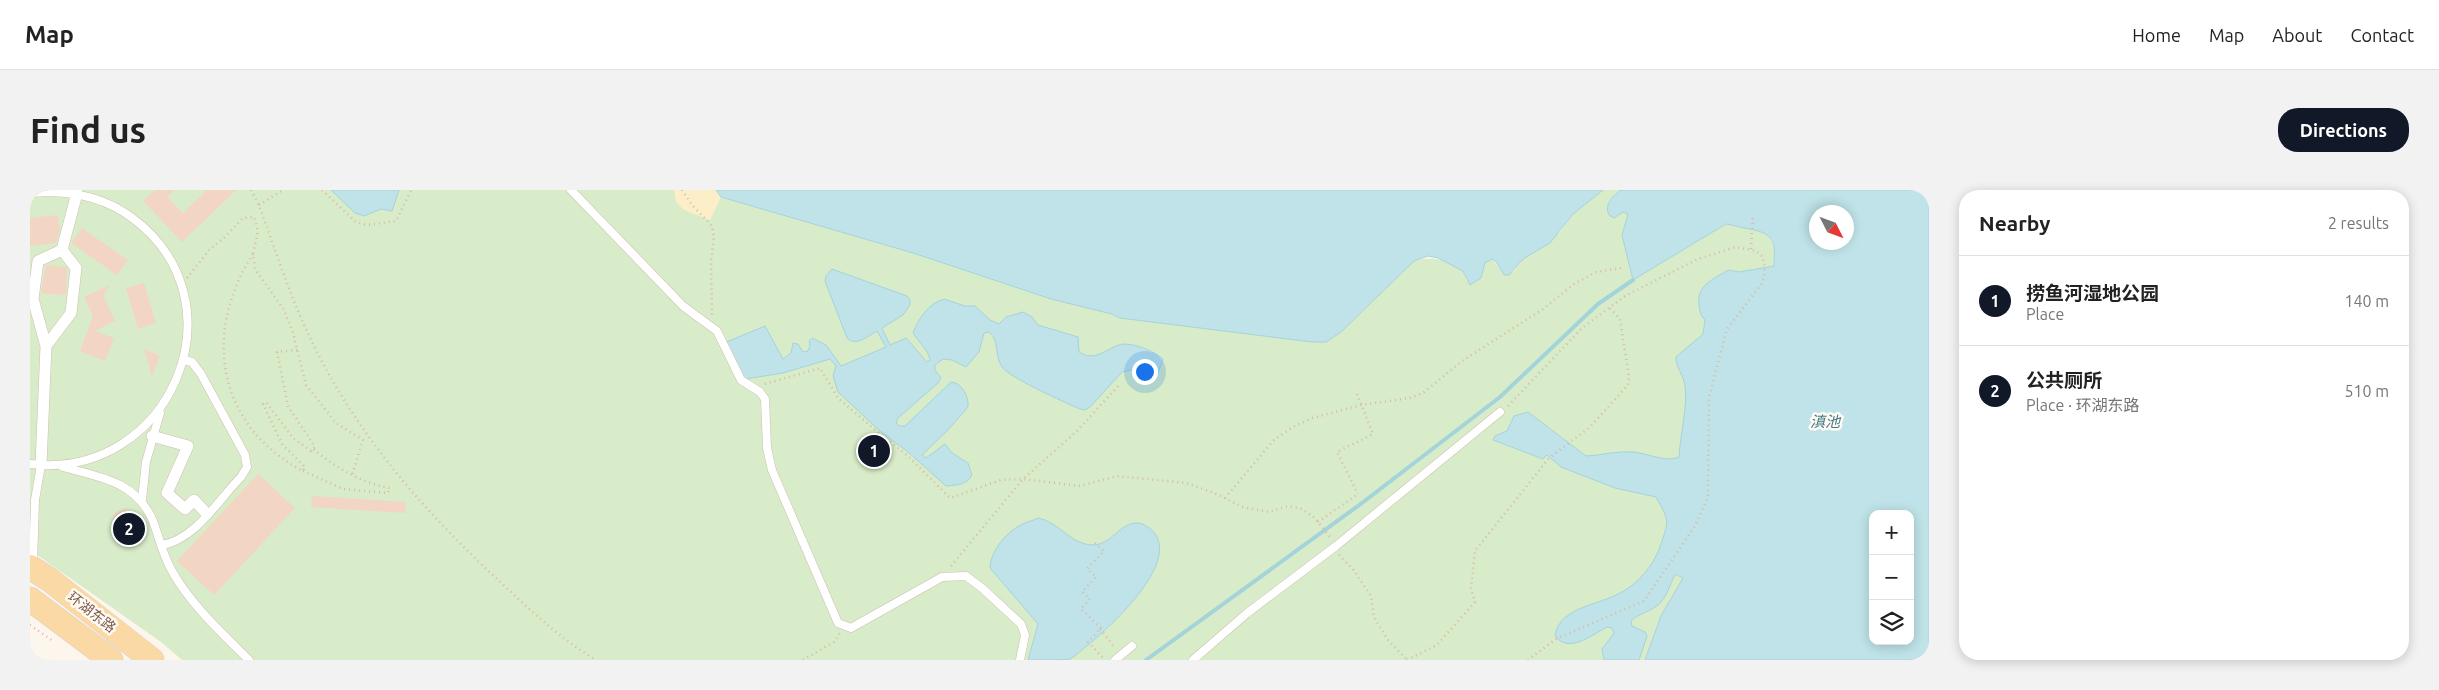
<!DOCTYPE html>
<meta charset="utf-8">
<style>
:root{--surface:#fff;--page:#f2f2f2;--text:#222;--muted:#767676;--line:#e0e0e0;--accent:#111827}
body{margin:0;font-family:Ubuntu,"Noto Sans SC",sans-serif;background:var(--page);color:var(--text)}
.controls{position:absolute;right:15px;bottom:15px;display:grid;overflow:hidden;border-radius:10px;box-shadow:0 2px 12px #0003}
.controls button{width:45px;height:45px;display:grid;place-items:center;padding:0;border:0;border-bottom:1px solid var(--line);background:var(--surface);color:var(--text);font:25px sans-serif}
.compass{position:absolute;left:1779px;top:15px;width:45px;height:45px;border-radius:50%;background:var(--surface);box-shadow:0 2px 12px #0003;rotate:132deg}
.you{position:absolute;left:1114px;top:181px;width:18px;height:18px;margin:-12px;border:4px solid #fff;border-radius:50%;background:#1a73e8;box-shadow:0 0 0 8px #1a73e833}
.badge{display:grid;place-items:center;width:32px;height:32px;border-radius:50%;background:var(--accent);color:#fff;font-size:16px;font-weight:700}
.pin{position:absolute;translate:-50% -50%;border:2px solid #fff;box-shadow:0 1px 5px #0006}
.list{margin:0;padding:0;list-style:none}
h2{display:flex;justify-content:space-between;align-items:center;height:65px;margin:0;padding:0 20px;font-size:21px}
h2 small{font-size:16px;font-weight:400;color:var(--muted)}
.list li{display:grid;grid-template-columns:32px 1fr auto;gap:15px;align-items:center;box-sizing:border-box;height:90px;padding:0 20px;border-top:1px solid var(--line)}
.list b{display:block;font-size:19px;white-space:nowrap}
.list p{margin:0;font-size:16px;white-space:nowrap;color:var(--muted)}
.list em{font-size:16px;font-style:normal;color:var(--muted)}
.icon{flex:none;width:28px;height:28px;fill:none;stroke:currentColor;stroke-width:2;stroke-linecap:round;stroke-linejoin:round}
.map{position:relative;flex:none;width:1899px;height:470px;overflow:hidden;border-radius:20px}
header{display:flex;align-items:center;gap:30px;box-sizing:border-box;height:70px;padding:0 25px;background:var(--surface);border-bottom:1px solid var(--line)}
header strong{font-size:24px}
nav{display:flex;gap:28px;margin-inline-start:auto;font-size:18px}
.intro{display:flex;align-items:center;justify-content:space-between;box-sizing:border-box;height:120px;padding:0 30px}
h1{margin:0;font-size:35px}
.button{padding:12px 22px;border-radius:20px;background:var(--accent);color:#fff;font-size:18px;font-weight:700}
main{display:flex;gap:30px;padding:0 30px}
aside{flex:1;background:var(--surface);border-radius:20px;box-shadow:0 2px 12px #0003}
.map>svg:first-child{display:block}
</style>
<header>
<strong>Map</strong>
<nav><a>Home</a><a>Map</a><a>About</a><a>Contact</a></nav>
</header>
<div class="intro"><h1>Find us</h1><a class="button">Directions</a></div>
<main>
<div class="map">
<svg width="1899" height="470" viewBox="0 0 1899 470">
<rect width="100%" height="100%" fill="#fdf6ec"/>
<!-- green -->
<path fill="#d8ecc9" d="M0,0h686l5,7 192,56 138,46 61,15 8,4 192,24h14l15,-10 73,-71c19,-6 32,-1 49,10l4,10 14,-3 4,-15 7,-4 12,16 9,-3 10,-13 37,-27 13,-18 30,-24h17l-11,11 19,13 5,66 93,-56c51,7 50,11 47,59l-89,295 -23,38 -16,44h-1463l-21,-18 -131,-92z"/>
<!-- sand -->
<path fill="#fcefc7" d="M644,0h42l5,7 -11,23 -26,-10 -8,-8z"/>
<!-- water -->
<path fill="#bfe3e8" stroke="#a5d3da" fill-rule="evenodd" d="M301,0h68l-7,21 -11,-2 -17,7 -9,-3z
M686,0h887l-30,24 -23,29 -27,16 -14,16h-5l-8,-13 -4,-3 -7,4 -4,15 -11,7 -7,-14 -25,-13 -10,-2 -14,5 -73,71 -15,10h-14l-192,-24 -8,-4 -61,-15 -138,-46 -192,-56z
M1590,0h309v470h-284l16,-44 22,-38 -8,-4c-5,11 -8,23 -17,31 -8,7 -19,8 -27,16l1,5 13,6 2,4 -8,24h-35l-2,-11 12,-16 -2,-5 -5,-1c-15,8 -40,28 -52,8 5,-28 44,-30 65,-42 18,-9 33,-27 40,-46 9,-27 10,-25 -4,-50l-41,-9 -54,-21 -14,-12 -4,4 -50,-19 2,-4 12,-5 7,-15 14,-4 58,44c16,-1 31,-5 47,-4 13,1 34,11 46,5 1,-22 9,-51 6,-71 -1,-10 -10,-20 -9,-29l27,-23 2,-14c-5,-5 -5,-9 -6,-15 -3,-20 15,-26 29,-35l11,2 35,-6c1,-24 1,-32 -24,-37 -9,-1 -16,-4 -24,-5l-93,56 -11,-45 6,-21 -5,-2 -9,6 -5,-3c-5,-11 3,-17 11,-25zM1786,22h30v30h-30zM1843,324h37v127h-37z
M802,79l75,27 3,4v5l-7,10 -21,13 8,17 16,-7 21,24 3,-2c-1,-9 -12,-19 -17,-27 5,-14 16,-30 31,-34l21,7h10l15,14 9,4 7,-7 17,-5 9,5 6,8 40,12 1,15c16,10 25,-2 40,-7 10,-4 36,6 44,14l-5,14 -4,3 -23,-6 -9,2 -32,35 -5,3 -5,-1c-16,-7 -70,-31 -78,-42 -8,-12 -2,-26 -13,-35l-5,1 -5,19 -13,15 -14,-7 -9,-1 -8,6v5l6,8 -3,5 -40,35 -2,5 4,3h5l46,-44c11,1 18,14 17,25l-20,23 -26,25 4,3 19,-14 7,9 16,10 4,12c-5,10 -15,10 -26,11l-39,-35 -25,-18 -44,-41 -5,-16 3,-10 -6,-7 -47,14 -38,6 -21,-36 41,-17 18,33 8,-6 2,-10 5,1 5,8 5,-1 2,-5 -1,-5 3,-3 14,7 15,21 45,-19 -9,-16c-9,5 -21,16 -30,7l-22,-57 1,-5z
M1008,328c22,4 33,28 57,27 20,-2 31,-33 53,-18 41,29 -38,100 -60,118 -6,4 -12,11 -18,14 -7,1 -32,1 -42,1l10,-36 -48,-56c0,-17 18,-38 33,-44 5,-3 10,-3 15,-6z"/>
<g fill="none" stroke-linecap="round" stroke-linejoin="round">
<!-- stream -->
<path stroke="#a5d3da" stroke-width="4" d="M1116,470l216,-157 138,-106 98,-93 35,-24"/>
</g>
<!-- building -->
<path fill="#f3d5c3" d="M125,0h20l-8,7 16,16 24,-23h29l-54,52 -39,-41z
M28,25l2,14 -4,14 -26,3v-28z
M52,38l46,32 -11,15 -46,-32z
M16,75l20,2 1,2 -1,26 -25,-2z
M114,93l12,40 -18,6 -12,-41z
M80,95l-7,10 12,26 -20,10 19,7 -9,23 -25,-10 13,-35 -9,-19z
M114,159l16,7 -8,20z
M228,284l37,34 -81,87 -37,-34z
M282,306l94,6 -1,11 -94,-6z
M95,318l13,18 2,6 -2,2 4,7 -9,6 -19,-28 1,-6z"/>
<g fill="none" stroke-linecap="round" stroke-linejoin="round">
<defs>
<path id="service" d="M541,0l112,116 34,25 24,49 19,12 5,7 2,49 5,22 66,153 13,5 91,-51 24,-1 16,12 39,36 4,11 -5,25
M0,3c36,-3 71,2 101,24 116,84 39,264 -101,247
M33,277c37,10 73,14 90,54 6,16 10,35 19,50 19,34 49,61 77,89
M112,310l4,-38 14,-49
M132,355c34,-6 56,-45 79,-68l6,-10 -2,-12 -44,-81 -9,-12 -8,-2
M3,375l2,-65 6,-35
M1085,470l17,-14
M1163,470l53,-46 90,-68 164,-134"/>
<path id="pedestrian" d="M16,156l25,-33 5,-45 -14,-18 15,-57
M122,246l36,10 -21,47 18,16 9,-9 13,14
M11,275l5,-119 -13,-47 5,-38 24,-11"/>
<path id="primary" d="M0,377l20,13 102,80
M0,409l81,61"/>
</defs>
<!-- service casing -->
<use href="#service" stroke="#d1beb0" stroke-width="9"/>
<!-- pedestrian casing -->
<use href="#pedestrian" stroke="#d1beb0" stroke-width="12"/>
<!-- primary casing -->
<use href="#primary" stroke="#dad1cd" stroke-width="25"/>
<!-- path -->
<path stroke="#d9b8a5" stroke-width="2.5" stroke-dasharray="1 4" stroke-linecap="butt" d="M221,0l8,15c18,50 34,100 58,147 44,87 109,161 180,227 31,29 62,59 99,81
M292,0l34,32 11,3 29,-4 15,-31
M652,0l10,15 20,21 2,11 -3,24 1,55
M229,15l24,-15
M1721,59l2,-34
M223,64c-51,79 -36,172 50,217l2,-4 -23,-23 -19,-40 3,-2 27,36 18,13 4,-4 -27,-41 -11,-54 20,-2
M157,88l23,-29 13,-10 20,-21 11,-1 4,14 -5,23 2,15 29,41 9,23 13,52 30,38 27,17 -11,35
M735,194l55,-16 18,30 42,36 28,22 42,42 51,-18 22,-1 57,7 37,-10 69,7 28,10 29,14 26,5 19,-6 14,3 13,9 15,19
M1478,216l74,-78 43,-32 73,-37 38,-12 20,4 7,6 2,11 -2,14 -36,47 -18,68 -1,100 -13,29 -51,75 -88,38 -28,21
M273,281l40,18 45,4 2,-5c-29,-5 -55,-21 -77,-39
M1195,308l49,-58 19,-13 19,-9 49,-13 49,-7 13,-5 39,-32 81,-52 31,-25 22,-12 26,-4
M1288,332l40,-28
M1065,353l9,8 -17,18 9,8 -14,15 8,7 -9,10 20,19 -13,14 17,18
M1309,365l14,14 18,27 3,21 14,23 19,20
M921,376l72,-87 53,-47 44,-48
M0,435l23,16
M1070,439l15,19
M773,470l31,-18 6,-9
M1377,470l30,-15 38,-43 -4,-13 4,-38 74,-93 41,-31 38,-42 1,-8 -9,-58 -11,-12"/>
<!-- service -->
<use href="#service" stroke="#fff" stroke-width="8"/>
<!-- pedestrian -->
<use href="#pedestrian" stroke="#fff" stroke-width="11"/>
<!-- primary -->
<use href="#primary" stroke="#fbd9a5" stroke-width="24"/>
<!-- path-bridge -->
<path stroke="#d9b8a5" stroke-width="2.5" stroke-dasharray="1 4" stroke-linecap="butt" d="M1327,204l16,40 -36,18 21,42"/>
</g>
<g text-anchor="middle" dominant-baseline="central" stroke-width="5" stroke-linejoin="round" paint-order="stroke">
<!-- street labels -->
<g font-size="14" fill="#7a5c4d" stroke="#fffaf3">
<text transform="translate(62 422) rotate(38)">环湖东路</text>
</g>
<!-- water labels -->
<g font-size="15" font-style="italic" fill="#437c86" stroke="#fffaf3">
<text x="1795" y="231">滇池</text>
</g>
</g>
</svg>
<div class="controls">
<button>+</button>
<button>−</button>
<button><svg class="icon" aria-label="layers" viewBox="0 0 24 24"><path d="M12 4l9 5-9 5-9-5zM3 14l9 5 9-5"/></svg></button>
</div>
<svg class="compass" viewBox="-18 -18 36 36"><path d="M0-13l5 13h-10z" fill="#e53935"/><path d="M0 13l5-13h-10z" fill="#767676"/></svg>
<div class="you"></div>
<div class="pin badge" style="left:844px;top:261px">1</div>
<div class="pin badge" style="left:99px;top:339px">2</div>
</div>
<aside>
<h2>Nearby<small>2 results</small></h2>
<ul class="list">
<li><span class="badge">1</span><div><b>捞鱼河湿地公园</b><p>Place</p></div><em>140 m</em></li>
<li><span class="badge">2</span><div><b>公共厕所</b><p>Place · 环湖东路</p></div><em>510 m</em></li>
</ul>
</aside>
</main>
